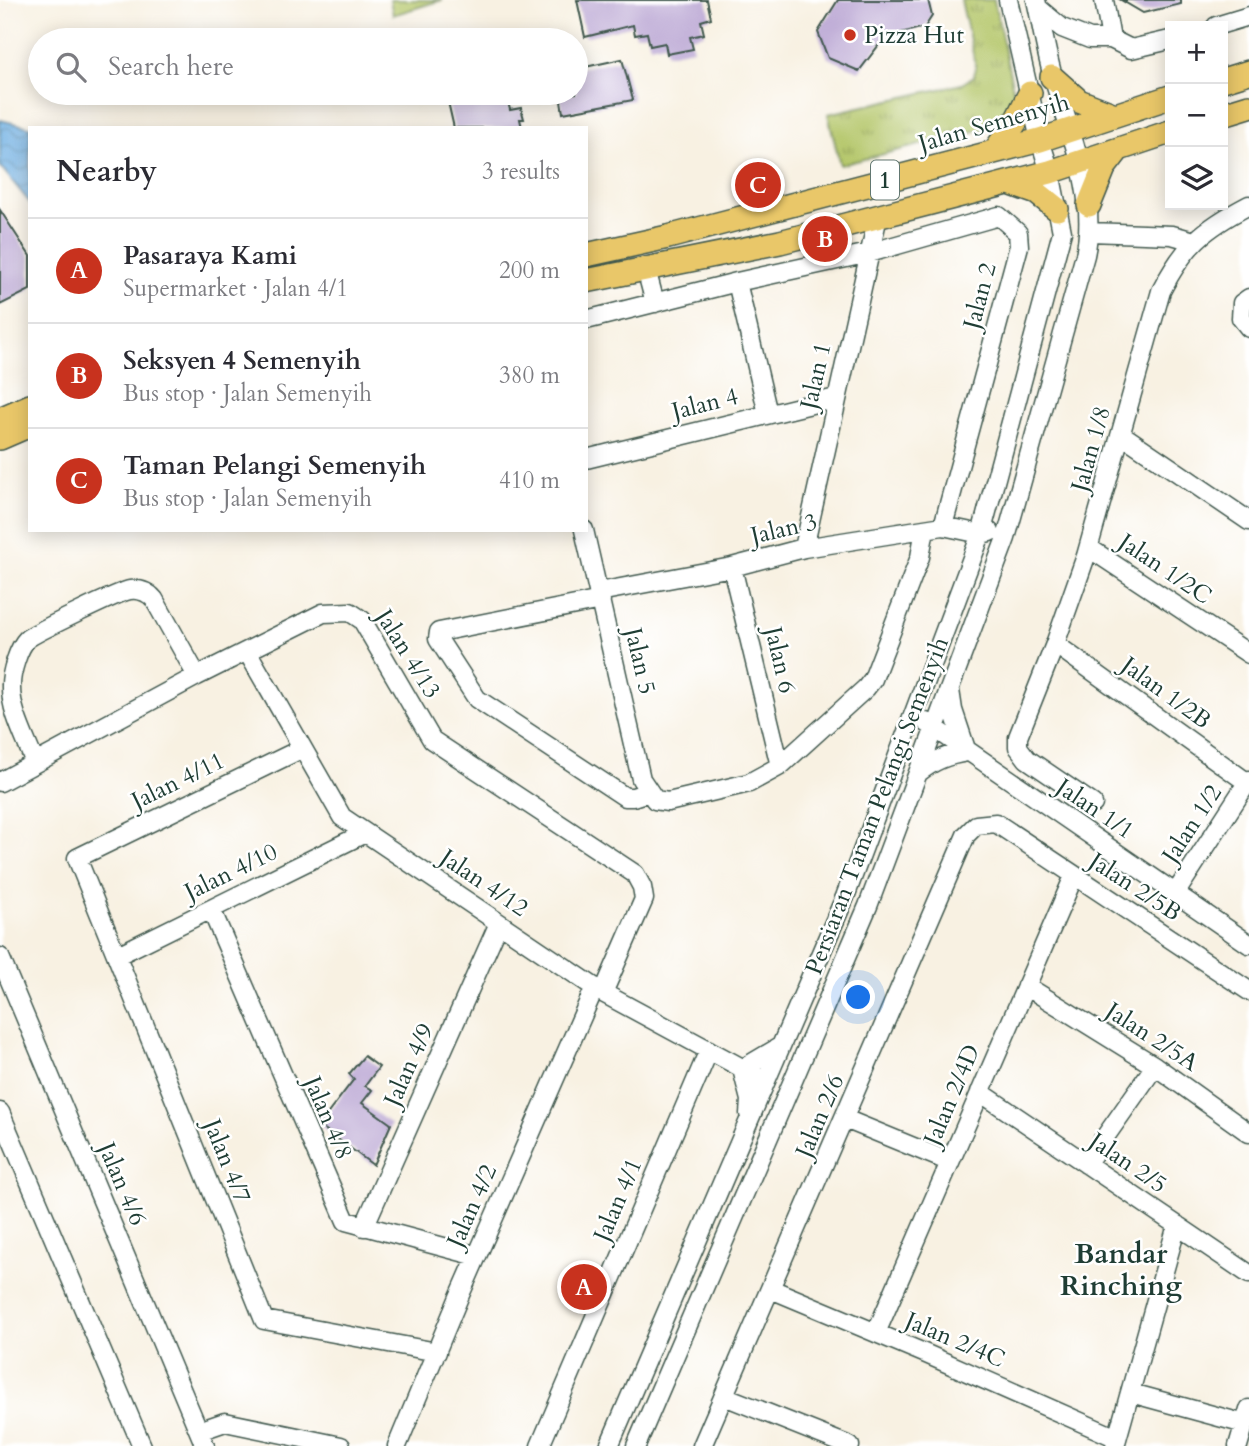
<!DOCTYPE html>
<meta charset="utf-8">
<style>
:root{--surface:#fff;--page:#f7f7f7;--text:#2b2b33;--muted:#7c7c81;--line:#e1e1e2;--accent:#c8321e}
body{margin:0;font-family:Cardo,serif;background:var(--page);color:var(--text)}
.controls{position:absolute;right:21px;top:21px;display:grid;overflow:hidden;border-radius:0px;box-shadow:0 4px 18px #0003}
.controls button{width:63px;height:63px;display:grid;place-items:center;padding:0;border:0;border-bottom:2px solid var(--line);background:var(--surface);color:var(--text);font:35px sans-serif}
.you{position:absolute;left:859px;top:998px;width:24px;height:24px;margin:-18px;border:5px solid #fff;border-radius:50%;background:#1a73e8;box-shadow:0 0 0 10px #1a73e833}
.badge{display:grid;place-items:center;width:46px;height:46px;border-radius:50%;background:var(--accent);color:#fff;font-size:23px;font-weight:700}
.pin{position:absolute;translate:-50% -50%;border:4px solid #fff;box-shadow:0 2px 7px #0006}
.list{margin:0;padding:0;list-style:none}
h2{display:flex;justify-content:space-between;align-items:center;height:91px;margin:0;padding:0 28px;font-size:30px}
h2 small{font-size:23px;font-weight:400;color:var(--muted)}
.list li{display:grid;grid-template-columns:46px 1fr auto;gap:21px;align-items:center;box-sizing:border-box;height:105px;padding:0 28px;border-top:2px solid var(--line)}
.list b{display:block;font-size:26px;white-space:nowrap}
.list p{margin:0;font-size:23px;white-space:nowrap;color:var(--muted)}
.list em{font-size:23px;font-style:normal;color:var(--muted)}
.icon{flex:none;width:38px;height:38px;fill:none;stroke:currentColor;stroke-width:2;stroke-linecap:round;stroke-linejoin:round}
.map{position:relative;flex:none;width:1249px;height:1446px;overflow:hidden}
.search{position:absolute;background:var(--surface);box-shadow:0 4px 18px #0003;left:28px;top:28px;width:560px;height:77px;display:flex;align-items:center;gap:18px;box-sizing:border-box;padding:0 24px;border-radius:38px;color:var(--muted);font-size:26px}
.panel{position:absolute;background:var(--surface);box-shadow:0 4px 18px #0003;left:28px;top:126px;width:560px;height:406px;border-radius:0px}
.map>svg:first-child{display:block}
</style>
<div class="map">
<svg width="1249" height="1446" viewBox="0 0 1249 1446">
<defs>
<pattern id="grass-tufts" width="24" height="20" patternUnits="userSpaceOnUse" patternTransform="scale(1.75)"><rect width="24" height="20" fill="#b4c669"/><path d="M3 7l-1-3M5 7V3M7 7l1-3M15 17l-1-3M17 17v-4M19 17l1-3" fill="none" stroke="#92a257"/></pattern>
<pattern id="water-waves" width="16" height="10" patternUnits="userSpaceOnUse" patternTransform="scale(1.75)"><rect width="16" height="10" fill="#6eafe2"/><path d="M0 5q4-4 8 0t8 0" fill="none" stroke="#5a90b8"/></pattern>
</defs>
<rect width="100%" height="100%" fill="#fff"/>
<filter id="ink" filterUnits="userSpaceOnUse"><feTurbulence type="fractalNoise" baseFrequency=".0143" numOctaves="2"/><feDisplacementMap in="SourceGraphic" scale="14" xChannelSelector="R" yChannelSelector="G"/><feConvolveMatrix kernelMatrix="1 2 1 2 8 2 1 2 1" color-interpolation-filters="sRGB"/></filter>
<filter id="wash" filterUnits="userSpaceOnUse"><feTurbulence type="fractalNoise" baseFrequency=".00686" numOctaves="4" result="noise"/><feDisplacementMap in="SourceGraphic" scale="28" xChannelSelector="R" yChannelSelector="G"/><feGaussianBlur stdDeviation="1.57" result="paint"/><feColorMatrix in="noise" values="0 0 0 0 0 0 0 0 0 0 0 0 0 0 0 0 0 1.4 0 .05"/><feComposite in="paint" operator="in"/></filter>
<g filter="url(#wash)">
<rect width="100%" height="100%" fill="#f8f1e2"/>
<!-- grass -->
<path fill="url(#grass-tufts)" stroke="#6a824e" stroke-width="2" d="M961,0h33l23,108 -9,15 -168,42 -12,-51 134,-30 12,-8 2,-9z"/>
<!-- park -->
<path fill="#b4c669" stroke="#6a824e" stroke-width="2" d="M390,0h52l-49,15z"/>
<!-- water -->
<path fill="url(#water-waves)" stroke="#46768b" stroke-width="2" d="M0,120l34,8h-4v75l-30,-37z"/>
<g id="blocks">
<!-- building -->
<path fill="#bdaad5" d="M577,0h130l4,18 -10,3 3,13 -14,3 3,12 -26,5 -2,-11 -15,3 -3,-13 -12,2 -2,-10 -48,12z
M838,0h90l4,16 -7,11 -40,10 -26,34 -31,-13 -10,-26z
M1121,0h60v4l-38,9z
M622,59l11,41 -70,13 -3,-18 16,-2v-24z
M446,93h60l4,17 11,-2 3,11h-4l2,9h-68z
M0,210l30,46v34l-30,15z
M364,1056l15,11 -14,19 7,4 -10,13 29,21 -18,41 -54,-40 35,-46 -5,-5z"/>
</g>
</g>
<g filter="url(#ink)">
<use href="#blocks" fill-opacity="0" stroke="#40584e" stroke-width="2"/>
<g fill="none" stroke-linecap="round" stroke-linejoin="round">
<defs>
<path id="minor" d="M1104,0l7,39
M1038,8l24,20 28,11h21l20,10 39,-9
M1216,26l33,-10
M1090,232l82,3 22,6
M646,269l9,34
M737,282l31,132
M1249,298l-7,5 -1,15 8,10
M586,320l151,-38 132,-29 130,-37 19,17 1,13 -76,280
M1121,434l128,87
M586,459l250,-61
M584,530l57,249 14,21 13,2 81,-19 31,-17 86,-78 7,-9 47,-122 5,-28
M804,548l74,-332
M1089,548l160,106
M732,567l48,199
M599,592l133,-25 72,-19 139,-22 38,8 9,-2
M601,600l-162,32 -1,7 39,60 148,98h8l15,-5
M1055,644l193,139
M247,651l95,166 261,176 163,88
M950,690l3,20 14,42
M926,722l323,222
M301,749l-224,109 187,462 173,32
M35,763c-9,-24 -25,-52 -24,-78 0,-12 7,-37 16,-46 7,-6 94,-48 103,-49 10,-1 18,2 24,9l43,77
M918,773c15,-12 29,-18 49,-21
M0,782l197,-106 126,-63 27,-1 12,8 70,120 203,134 7,13 2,12 -41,94
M1093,804l-66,-45 -9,-12v-10l37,-93 31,-88 75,-265c24,-46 42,-62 88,-86
M1175,894l74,-114
M211,909l135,312 131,35
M118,955l247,-122
M0,957l205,489
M1026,986l129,80 94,67
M980,1092l269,182
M0,1112l142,334
M749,1114l1,-14 -8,-31 39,-23
M845,1119l105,43
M1086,1164l69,-98
M364,1227l135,-304
M771,1289l153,64 193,85
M876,1333l198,-457
M1131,1393l114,31
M724,1396l126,50
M199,1431l26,-9 116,24
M397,1446l62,-149 136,-310
M540,1446l169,-396
M609,1446l236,-549 136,-363 81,-302 -12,-60 -10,-32 -32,-140
M636,1446l232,-540 138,-368 79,-283c13,-60 -14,-118 -31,-175 -8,-26 -12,-54 -18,-80
M702,1446l264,-611 10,-10 20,-2 253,168
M1115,1446l62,-221
M1238,1446l11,-37"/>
<path id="major" d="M1052,77l27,24 36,14
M1223,80l26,-8
M1223,114l26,-8
M994,152l21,-29 15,-30
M1009,183l28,10 20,16
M1089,205l15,-37 14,-18
M586,255l82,-18 372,-97 130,-43
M586,281l194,-39 270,-70 120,-40
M0,419l30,-13
M0,438l30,-13"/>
</defs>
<!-- minor casing -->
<use href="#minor" stroke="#40584e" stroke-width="21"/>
<!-- major casing -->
<use href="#major" stroke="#40584e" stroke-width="26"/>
<!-- minor -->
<use href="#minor" stroke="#fff" stroke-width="18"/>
<!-- major -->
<use href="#major" stroke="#e9c769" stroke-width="23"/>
</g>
</g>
<!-- markers -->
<circle fill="#c8321e" stroke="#fff" stroke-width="2.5" cx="850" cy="35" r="7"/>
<g text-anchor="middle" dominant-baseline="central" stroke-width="5" stroke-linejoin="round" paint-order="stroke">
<!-- shield labels -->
<rect fill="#fff" stroke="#627771" stroke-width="2" x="871" y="160.5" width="28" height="39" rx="5"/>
<g font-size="23" font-weight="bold" fill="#1f3d34">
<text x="885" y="180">1</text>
</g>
<!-- poi labels -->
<g font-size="24" fill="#1f3d34" stroke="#fff" text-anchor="start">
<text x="864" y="35">Pizza Hut</text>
</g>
<!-- street labels -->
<g font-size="24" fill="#1f3d34" stroke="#fff">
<text transform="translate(994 123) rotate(-16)">Jalan Semenyih</text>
<text transform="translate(980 296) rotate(-75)">Jalan 2</text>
<text transform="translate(816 376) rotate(-77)">Jalan 1</text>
<text transform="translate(705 404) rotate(-14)">Jalan 4</text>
<text transform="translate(1091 449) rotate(-74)">Jalan 1/8</text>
<text transform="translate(784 529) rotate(-13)">Jalan 3</text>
<text transform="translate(1165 569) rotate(34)">Jalan 1/2C</text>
<text transform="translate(408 654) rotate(58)">Jalan 4/13</text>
<text transform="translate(780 660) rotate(77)">Jalan 6</text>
<text transform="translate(640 661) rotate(77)">Jalan 5</text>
<text transform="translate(1166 693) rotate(36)">Jalan 1/2B</text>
<text transform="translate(178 781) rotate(-26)">Jalan 4/11</text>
<text transform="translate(877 806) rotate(-69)">Persiaran Taman Pelangi Semenyih</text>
<text transform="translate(1095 809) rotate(34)">Jalan 1/1</text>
<text transform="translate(1192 824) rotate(-57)">Jalan 1/2</text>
<text transform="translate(231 872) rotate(-26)">Jalan 4/10</text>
<text transform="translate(484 883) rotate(34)">Jalan 4/12</text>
<text transform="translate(1135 887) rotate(33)">Jalan 2/5B</text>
<text transform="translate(1152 1037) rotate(33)">Jalan 2/5A</text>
<text transform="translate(409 1065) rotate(-66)">Jalan 4/9</text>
<text transform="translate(952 1095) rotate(-67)">Jalan 2/4D</text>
<text transform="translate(820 1116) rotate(-67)">Jalan 2/6</text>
<text transform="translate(328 1118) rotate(67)">Jalan 4/8</text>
<text transform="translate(227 1161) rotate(68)">Jalan 4/7</text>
<text transform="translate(1128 1163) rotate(34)">Jalan 2/5</text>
<text transform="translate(122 1184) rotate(67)">Jalan 4/6</text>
<text transform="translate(618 1200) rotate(-67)">Jalan 4/1</text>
<text transform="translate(472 1206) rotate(-66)">Jalan 4/2</text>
<text transform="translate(955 1340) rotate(23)">Jalan 2/4C</text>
</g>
<!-- quarter labels -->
<g font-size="28" font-weight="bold" fill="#1f3d34" stroke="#fff">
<text x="1121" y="1254">Bandar<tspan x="1121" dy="32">Rinching</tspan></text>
</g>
</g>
</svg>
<div class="controls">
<button>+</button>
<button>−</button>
<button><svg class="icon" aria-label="layers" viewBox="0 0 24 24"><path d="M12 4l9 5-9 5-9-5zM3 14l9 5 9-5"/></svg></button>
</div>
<div class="you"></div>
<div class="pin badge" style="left:584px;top:1287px">A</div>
<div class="pin badge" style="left:825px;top:239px">B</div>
<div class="pin badge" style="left:758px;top:185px">C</div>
<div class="search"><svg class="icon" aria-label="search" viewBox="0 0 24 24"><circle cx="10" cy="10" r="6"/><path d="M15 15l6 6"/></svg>Search here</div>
<section class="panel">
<h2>Nearby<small>3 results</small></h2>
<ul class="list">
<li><span class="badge">A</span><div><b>Pasaraya Kami</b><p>Supermarket · Jalan 4/1</p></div><em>200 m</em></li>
<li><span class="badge">B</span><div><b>Seksyen 4 Semenyih</b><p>Bus stop · Jalan Semenyih</p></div><em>380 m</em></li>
<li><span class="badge">C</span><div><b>Taman Pelangi Semenyih</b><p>Bus stop · Jalan Semenyih</p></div><em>410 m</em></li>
</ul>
</section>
</div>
